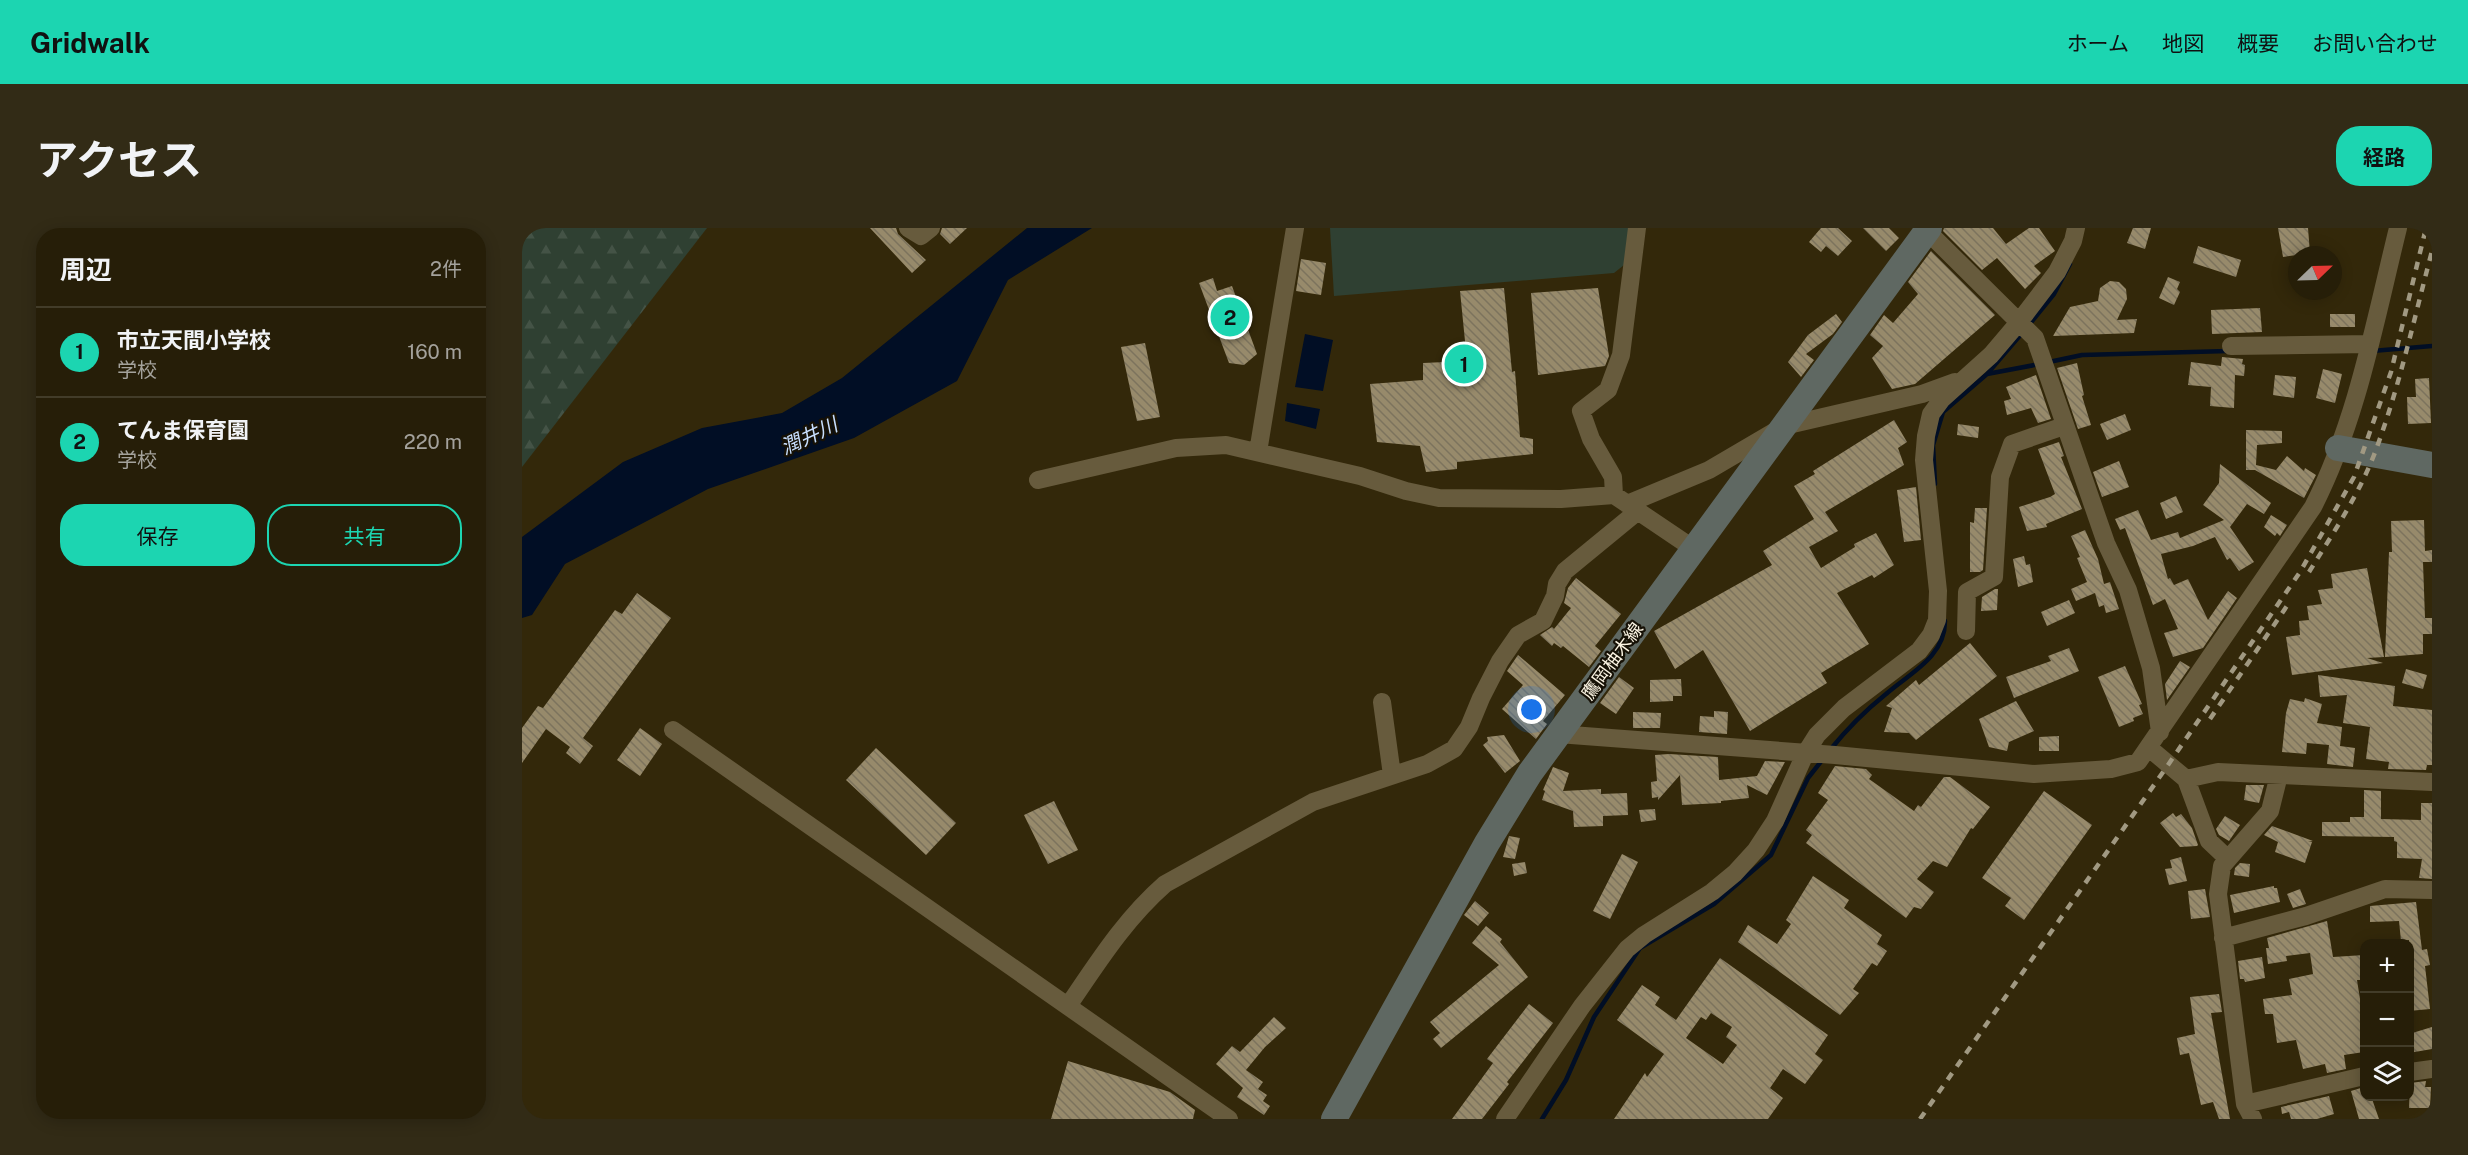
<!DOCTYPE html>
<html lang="ja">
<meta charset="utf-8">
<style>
:root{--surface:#261e08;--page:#322b16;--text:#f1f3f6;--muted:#a4a29c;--line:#423c29;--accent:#1cd5b1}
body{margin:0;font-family:"Public Sans","Noto Sans JP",sans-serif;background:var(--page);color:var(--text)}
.controls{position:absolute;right:18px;bottom:18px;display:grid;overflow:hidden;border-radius:12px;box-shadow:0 3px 15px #0003}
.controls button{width:54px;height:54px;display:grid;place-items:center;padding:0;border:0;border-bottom:2px solid var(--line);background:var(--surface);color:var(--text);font:30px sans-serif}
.compass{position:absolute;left:1766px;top:18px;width:54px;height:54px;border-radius:50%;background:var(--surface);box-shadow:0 3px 15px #0003;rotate:67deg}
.you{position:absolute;left:1010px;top:482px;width:21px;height:21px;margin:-15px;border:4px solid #fff;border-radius:50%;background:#1a73e8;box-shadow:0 0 0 9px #1a73e833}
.badge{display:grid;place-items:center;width:39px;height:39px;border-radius:50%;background:var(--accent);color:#111;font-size:20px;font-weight:700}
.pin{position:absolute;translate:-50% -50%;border:3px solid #fff;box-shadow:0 2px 6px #0006}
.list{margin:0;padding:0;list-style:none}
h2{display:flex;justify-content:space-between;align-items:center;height:78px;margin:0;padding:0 24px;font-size:26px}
h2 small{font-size:20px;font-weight:400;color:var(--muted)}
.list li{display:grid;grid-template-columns:39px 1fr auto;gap:18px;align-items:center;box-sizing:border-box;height:90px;padding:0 24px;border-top:2px solid var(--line)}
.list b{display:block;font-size:22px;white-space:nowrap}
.list p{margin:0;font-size:20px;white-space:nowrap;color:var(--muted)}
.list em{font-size:20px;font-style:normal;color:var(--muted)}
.actions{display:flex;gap:12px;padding:18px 24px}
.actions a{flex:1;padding:14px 0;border:2px solid var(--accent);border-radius:24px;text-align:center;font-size:21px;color:var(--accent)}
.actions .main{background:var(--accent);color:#111}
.icon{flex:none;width:33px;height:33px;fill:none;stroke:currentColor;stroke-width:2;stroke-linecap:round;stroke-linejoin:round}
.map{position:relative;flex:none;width:1910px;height:891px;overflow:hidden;border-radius:24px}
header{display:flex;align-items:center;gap:36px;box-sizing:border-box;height:84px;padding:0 30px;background:var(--accent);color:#111}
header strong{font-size:28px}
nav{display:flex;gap:33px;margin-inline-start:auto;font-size:21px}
.intro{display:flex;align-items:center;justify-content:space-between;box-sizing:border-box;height:144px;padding:0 36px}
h1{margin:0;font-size:42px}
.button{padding:15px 27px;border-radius:24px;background:var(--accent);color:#111;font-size:21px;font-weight:700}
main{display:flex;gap:36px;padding:0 36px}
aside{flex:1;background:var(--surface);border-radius:24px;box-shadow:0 3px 15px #0003}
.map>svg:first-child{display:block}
</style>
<header>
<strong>Gridwalk</strong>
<nav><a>ホーム</a><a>地図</a><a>概要</a><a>お問い合わせ</a></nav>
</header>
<div class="intro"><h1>アクセス</h1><a class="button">経路</a></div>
<main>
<aside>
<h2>周辺<small>2件</small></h2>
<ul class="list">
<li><span class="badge">1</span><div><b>市立天間小学校</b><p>学校</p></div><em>160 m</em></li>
<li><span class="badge">2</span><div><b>てんま保育園</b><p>学校</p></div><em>220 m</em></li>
</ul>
<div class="actions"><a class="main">保存</a><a>共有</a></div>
</aside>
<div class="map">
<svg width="1910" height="891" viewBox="0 0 1910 891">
<defs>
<pattern id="forest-firs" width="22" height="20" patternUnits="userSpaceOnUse" patternTransform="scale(1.5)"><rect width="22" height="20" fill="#2f4032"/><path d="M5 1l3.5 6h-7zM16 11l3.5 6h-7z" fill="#445346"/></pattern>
<pattern id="building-back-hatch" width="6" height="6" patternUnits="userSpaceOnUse" patternTransform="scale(1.5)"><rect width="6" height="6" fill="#978a6b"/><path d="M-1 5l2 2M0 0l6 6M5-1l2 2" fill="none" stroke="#7c735d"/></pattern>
</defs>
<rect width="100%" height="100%" fill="#33280a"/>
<!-- green -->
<path fill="#2f4032" d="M808,0h299l-5,37 -10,8 -280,23z"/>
<!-- forest -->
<path fill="url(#forest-firs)" d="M0,0h185l-185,239z"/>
<!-- water -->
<path fill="#010e25" d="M505,0h65l-84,52 -51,101 -103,57 -146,51 -143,75 -33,51 -10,3v-81l101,-75 79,-34 80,-15 60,-35z
M783,106l28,6 -10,51 -28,-4z
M765,175l33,6 -4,20 -31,-8z"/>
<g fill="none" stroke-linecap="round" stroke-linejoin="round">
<!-- stream -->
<path stroke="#010e25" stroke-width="4.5" d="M1506,98l26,-32 16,-30
M1850,123l60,-5
M1527,134l33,-7 146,-4
M1465,146l53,-10
M1413,256l-2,-39 10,-33 44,-38 36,-42
M1308,522c16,-20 36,-40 56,-56 24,-21 59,-37 59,-73
M1020,891l24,-39 28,-63 46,-69 74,-44 57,-49 37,-77 15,-19"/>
</g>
<!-- building -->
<path fill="url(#building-back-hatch)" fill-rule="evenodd" d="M348,0h26l2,6 28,26 -14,13z
M420,0h25l-17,16 -10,-10z
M1299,0h17l14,13 -14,15 -12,-10 -5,6 -12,-10z
M1341,0h26l10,10 -13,13z
M1422,0h49l13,16 23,-16h10l16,23 -21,15 7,7 -16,16 -28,-31 -15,12 -39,-39z
M1611,0h18l-6,21 -18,-6z
M1756,0h30l2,25 -27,4z
M1676,18l43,14 -5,17 -43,-14z
M1409,23l64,64 -80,69 -23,5 -20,-31 11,-12 -13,-11 14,-20 9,8 25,-29 -10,-12z
M779,31l25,4 -5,32 -25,-4z
M1646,49l12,5 -3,7 3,3 -6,13 -15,-7z
M691,50l4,13 15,-5 25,68 -13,11 -15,-2 -30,-80z
M1588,53l9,1 7,7 1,10 -10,21 20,-1 -3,14 -81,3 17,-29 28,-6 2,-13z
M982,60l8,84 3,-1 5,66 13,2v15l-76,8v7l-31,3 -6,-26 -43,-4 -7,-58 53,-4v-17l44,-2 -7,-70z
M1076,60l11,68 -4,10 -67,9 -7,-82z
M1738,80l2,24 -50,2 -1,-24z
M1314,86l6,8 -9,12 -27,20 8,6 -13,17 -13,-15 20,-27z
M1808,86h25v13h-25z
M623,115l15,74 -23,4 -16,-74z
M1700,129l21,2 -1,5 3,1 -1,11 -9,-1 -1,33 -24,-2 1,-19 -23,-2 3,-23 30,4z
M1555,135l7,32 -2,1 9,29 -13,4 -21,-61z
M1801,141l19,5 -7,29 -19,-5z
M1514,147l15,44 -13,4 -7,-15 -24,7 -3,-14 7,-2 -5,-12z
M1753,147l21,2 -2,21 -21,-3z
M1907,150l2,45 -23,1 -1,-27h9l-1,-18z
M1603,186l6,16 -24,10 -7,-16z
M1372,192l13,22 -9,6 6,17 -79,47 13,19 -29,16 12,21 34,-21 -1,-3 22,-11 18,32 -20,13 -2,-3 -35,18 32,51 -48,29 6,10 -77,48 -47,-81 -28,19 -21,-38 118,-66 -9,-14 51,-32 -20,-33 21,-12 -2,-3z
M1436,196l21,3 -1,11 -21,-3z
M1724,202l36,1v12l-25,2 -1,20 20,5 11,-14 17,15 1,-3 11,7 -12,23 -49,-28h-9z
M1537,214l5,14 -3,1 21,52 -36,15 1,3 -20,4 -8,-24 31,-10 5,-3 -17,-45z
M1597,233l10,26 -27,10 -9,-25z
M1698,236l51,39 -7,11 -17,-10 -17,23 24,35 -15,9 -9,-13 -3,2 -12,-23 -22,9 -32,8 7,25 2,-1 4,7 14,-6 20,41 20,-29 9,7 -34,50 -30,9 -9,-24 14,-4 -13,-30 -12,6 -28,-77 -5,2 -5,-11 23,-9 13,30 27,-8 2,6 44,-18 -21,-15 16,-22z
M1394,259l5,53 -17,2 -7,-52z
M1654,268l7,16 -17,7 -6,-16z
M1453,280h12l-4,62 -3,2h-10v-50l4,1z
M1749,287l16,10 -7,11 -3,-3 -2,3 -11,-9z
M1902,292l1,31 7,-1v12h-9l2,56h7v16h-9v20l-38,3 4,-105h3l-1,-31z
M1563,302l13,29 6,25 6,-2 9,27 -13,4 -2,-8 -5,2 -4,-14 -19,8 -5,-12 16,-7 -10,-24 3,-1 -9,-21z
M1502,328l2,9 4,-1 3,18 -15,5 -5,-28z
M1845,340l17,89 -17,1 16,5 -91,12 -6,-38 14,-2 -1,-14 10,-1 -2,-14 15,-2 -4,-14 15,-2 -2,-14z
M1054,350l45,36 -26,32 6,5 -12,16 -26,-21 -2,2 -7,-5 -2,3 -12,-11 12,-8 2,2 17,-21 -7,-5 4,-15z
M1473,361h3l-1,21 -16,1 1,-14z
M115,365l34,25 -88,120 10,8 -13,18 -14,-11 4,-6 -24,-18 -24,34v-35l16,-22 5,2 72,-98 7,4z
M1547,372l6,13 -28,13 -6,-14z
M1448,415l27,33 -81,64 -7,-7 -25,-1 8,-24 -6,-2 30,-26 3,5z
M1547,420l10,23 -65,27 -8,-21 45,-16 -3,-5z
M996,427l47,40 -22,26 4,3 -11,15 -34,-30 21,-24 -16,-14z
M1658,433l10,6 -23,33 -2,-16z
M1603,438l17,38 -3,1 4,9 -10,4 1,3 -15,6 -21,-50z
M1884,441l21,6 -4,14 -21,-6z
M1796,447l77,11 -2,20 39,4v55h-5l-1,5 -38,-1 1,-7 -23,-3 4,-32 -27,-4 4,-28 -27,2z
M1097,449l15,11 -18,26 -16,-11z
M1159,451l1,17h-9v5l-23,1v-22z
M1783,470l17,6 -5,19 25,4 -2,19 15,2 -2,19 -26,-3 2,-19 -22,-2 -1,11 -24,-2 4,-39 4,-14 14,3z
M1494,473l18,30 -25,11 -2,9 -18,-4 -10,-28z
M1192,483l14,1 -1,22 -28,-2 1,-16 14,1z
M1111,484l28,1 -1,15h-27z
M118,500l22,16 -22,32 -23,-16z
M982,507l16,26 -15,12 -22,-28 5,-4 -1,-4z
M1537,508v15h-20v-14z
M354,520l80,75 -30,32 -80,-75z
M1147,526l49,3 1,23 38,-4 8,-15 20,1 -18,33 -20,-10 2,13 -28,3v2l-39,2 -2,-30 -22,25v-3l-6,1 -1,-16 6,-1 -2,-26z
M1313,538l31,3 6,6 -3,4 45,32 4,-6 3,2 23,-30h6l40,30 -17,22 -2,-1 -24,39 -14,-6 -16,18 17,13 -13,17 -7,-2 -8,11 -100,-75 6,-8 -6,-5 22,-30 -10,-7z
M1031,539l16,6 -6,18 38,-2v5l26,-1 1,22 -25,1v10l-29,1 -1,-16 -31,-11 3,-9 -2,-1z
M1724,557h18l-5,18 -15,-3z
M1842,562l17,1v28l40,1v-17h11v76l-13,-1 3,-19 -25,-1v-16l-3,-1v-4l-72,-1v-14h28v-5h14z
M1522,563l48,34 -68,95 -19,-14 6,-8 -29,-20z
M532,573l24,49 -30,14 -24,-49z
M1133,581l1,11 -15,2 -2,-12z
M1651,585l3,4 5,-3 11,14 6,17 -1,1 -17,1 -20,-24z
M1703,588l15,9 -11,16 -10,-6 -3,-6z
M1750,598l41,15 -5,1h4l-7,21 -30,-11 3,-10 -14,-7z
M987,608l11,2 -5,21 -12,-2z
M1100,626l16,8 -28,57 -17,-8z
M1659,629l6,24 -18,4 -4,-16 7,-1 -2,-8z
M1003,634l2,11 -13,3 -2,-12z
M1718,635l10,1 -1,13 -15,-2 1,-7z
M1291,648l36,24 -5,8 38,27 -5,9 10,7 -10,15 -5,-3 -19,26 6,4 -19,22 -102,-73 10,-17 29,19 14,-20 -5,-4z
M1752,658v2h3l3,14 -46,11 -4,-18z
M1683,661l5,28 -19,2 -3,-28z
M1778,661l6,15 -13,4 -6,-14z
M953,673l14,12 -11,13 -14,-11z
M1894,674l6,48 5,-1 3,16 -5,1 5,43 -21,2v-71l-8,1 -2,-20 -29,1v-16z
M1805,693l6,36 31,-2v25h-7l7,44v28l-20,3 2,14 -19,4 -2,-9 -22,5 -7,-29 -19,3 -4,-29h-8l-2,-15 29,-4 -3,-16 24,-5 -3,-21 -24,3 1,5 -19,3 -2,-16h3l-2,-10z
M964,698l16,13 -2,3 28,35 -87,71 -8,-9 7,-6 -10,-11 69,-57 -27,-22z
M1740,729l3,21 -20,4 -1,-3h-4l-2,-18z
M1198,730l108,77 -13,19 8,6 -18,24 -22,-15 -13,19 13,10 -15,21h-154l31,-46 2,4 17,-23 -47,-34 25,-35 18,12 -5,8 21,15zM1189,785l21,14 -6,10 11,8 -14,19 -37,-26 15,-21 5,3z
M1697,766l3,18 -11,1 19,106h-11l-6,-17 -12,3 -12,-52 -9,2 -3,-17 18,-4 -5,-37z
M1007,776l24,19 -46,59 2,2 -27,35h-30l41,-56 -6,-4z
M752,789l12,11 -21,19 -19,23 17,12 -5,7 9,6 -4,6 7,5 -6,9 -27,-18 6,-9 -27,-24 16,-18 8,6z
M1910,799v22l-23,4v-19z
M546,833l102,31 25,18 -2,9h-142z
M1904,853l-1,6h6l-1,21h-21l1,-25z
M1842,859v9h7l8,23h-20l-8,-28z
M1807,868l5,18 -17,5h-26l-2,-7 -7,2 -1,-7z"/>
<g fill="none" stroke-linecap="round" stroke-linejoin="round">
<!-- street -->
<path stroke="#675b3d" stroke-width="18" d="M386,0l13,8 10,-8
M1405,3l108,107 71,205 22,47 23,78 9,64
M1709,118l138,-2
M736,224l37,-224
M516,252l138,-32 50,-3 134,31 46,15 33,7 122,1 53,-4 80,54
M1092,267l-1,-18 -22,-38 -10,-28 27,-21 13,-35 16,-127
M1105,276l82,-34 75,-44 138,-32 33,-12
M1444,403l1,-39 27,-15 6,-100 12,-33 52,-18
M860,474l10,73
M151,502l556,389
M1036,506l277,21 199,19 77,-5 27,-7 175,-255c44,-86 62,-186 85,-279
M1627,520l37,31 32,-7 214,10
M1664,551l23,62 18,17
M1701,710l83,-22 79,-27 47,1
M546,778c30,-44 57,-87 97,-122l148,-82 114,-38 27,-15 15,-22 12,-29 19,-37 18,-26 25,-14 12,-25 2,-12 8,-13 73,-60
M1888,844l22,-3
M1723,876l119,-28
M983,891l77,-113 45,-57 17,-14 68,-43 23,-19 21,-23 19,-29 30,-67 12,-19 27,-27 75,-57 12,-16 6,-15 1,-29 -14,-131 2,-24 5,-22 11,-15 49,-44 28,-33 38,-50 16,-31 3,-13
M1731,891l-8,-15 -27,-210 4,-28 48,-55 9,-36"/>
<!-- secondary -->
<path stroke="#5f6862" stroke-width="26" d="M1816,220l94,17
M812,891l153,-276 43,-70 399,-545"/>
<!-- rail -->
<path stroke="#a19982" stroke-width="4.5" stroke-dasharray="8 8" stroke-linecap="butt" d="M1787,344c23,-37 49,-76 65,-117 25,-66 40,-136 58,-204
M1688,491l81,-119
M1398,891l248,-354 132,-193 54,-95 37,-105 35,-144"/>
</g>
<g text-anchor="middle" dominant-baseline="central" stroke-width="4.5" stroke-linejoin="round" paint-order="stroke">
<!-- street labels -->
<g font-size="18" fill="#fbf4e3" stroke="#161106">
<text transform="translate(1090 433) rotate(-54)">鷹岡柚木線</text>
</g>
<!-- water labels -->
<g font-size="20" font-style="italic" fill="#c7defd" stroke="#161106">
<text transform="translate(287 208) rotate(-25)">潤井川</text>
</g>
</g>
</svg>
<div class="controls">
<button>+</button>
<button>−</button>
<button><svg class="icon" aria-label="layers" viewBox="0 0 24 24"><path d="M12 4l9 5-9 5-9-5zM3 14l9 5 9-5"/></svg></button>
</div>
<svg class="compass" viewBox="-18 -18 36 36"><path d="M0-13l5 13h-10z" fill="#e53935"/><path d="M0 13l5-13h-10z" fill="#a4a29c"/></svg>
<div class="you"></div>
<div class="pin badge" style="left:942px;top:136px">1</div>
<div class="pin badge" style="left:708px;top:89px">2</div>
</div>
</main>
